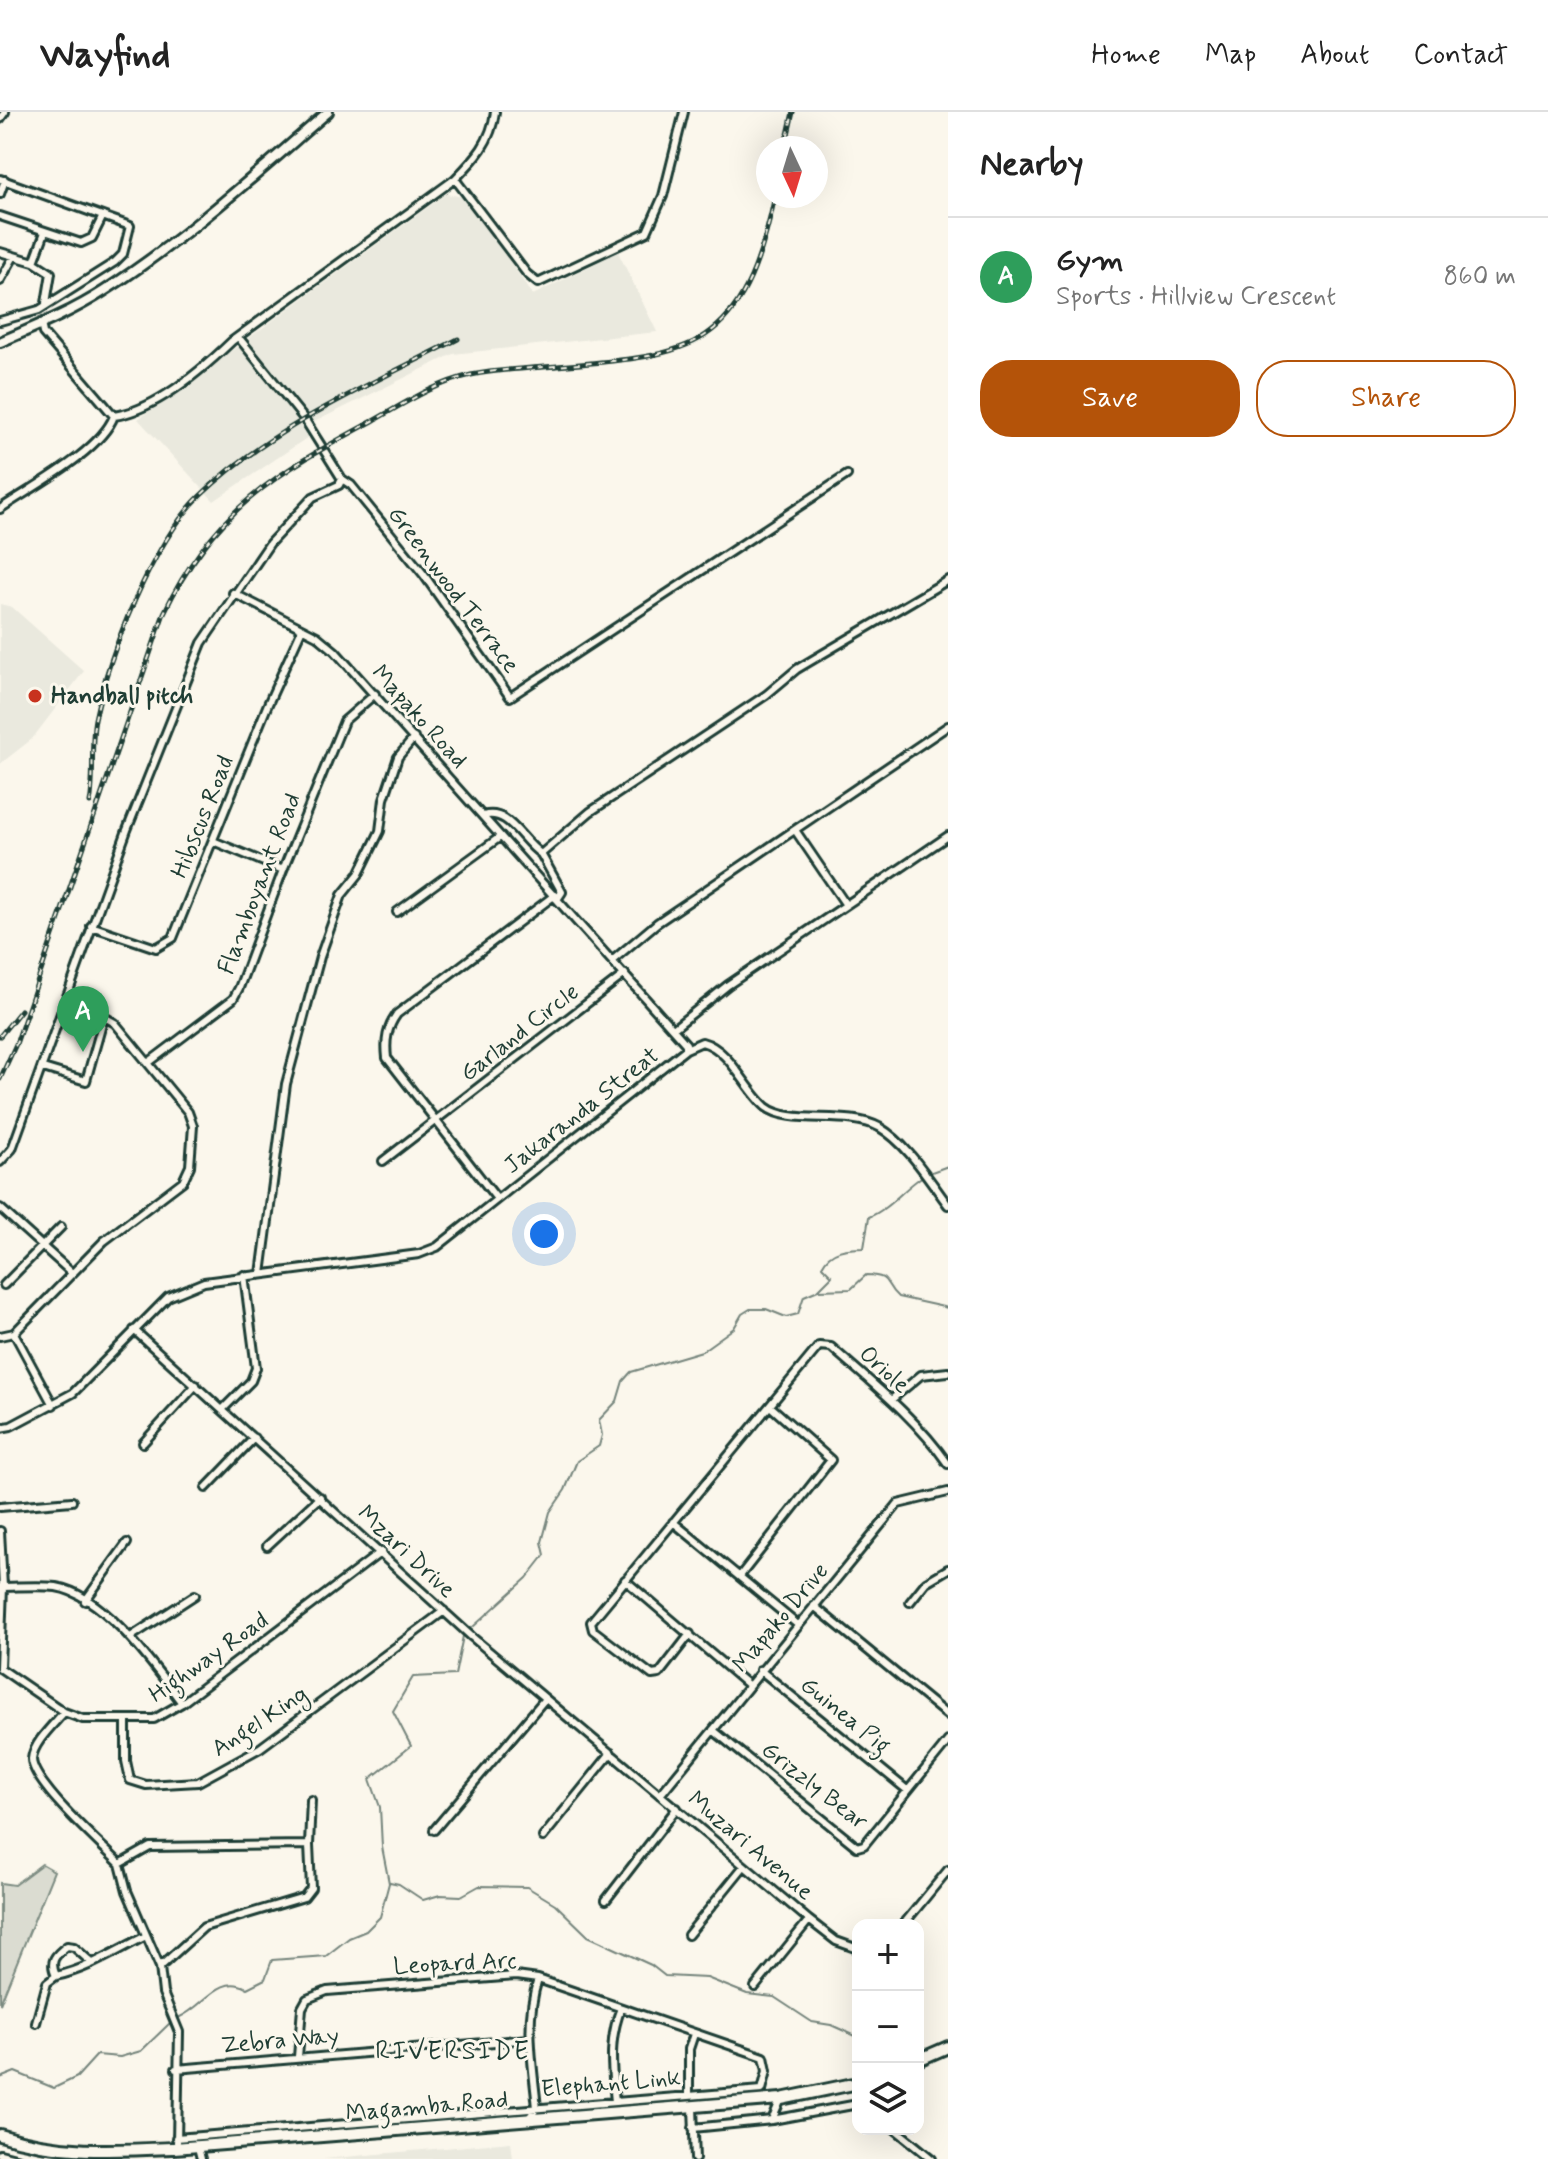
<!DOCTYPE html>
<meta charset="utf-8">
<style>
:root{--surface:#fff;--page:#f2f2f2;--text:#222;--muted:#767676;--line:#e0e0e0;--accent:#b45309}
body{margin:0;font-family:Mynerve,sans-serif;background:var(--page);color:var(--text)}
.controls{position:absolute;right:24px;bottom:24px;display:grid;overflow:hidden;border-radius:16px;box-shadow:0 8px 32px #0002}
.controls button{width:72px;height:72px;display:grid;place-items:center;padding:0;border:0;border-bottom:2px solid var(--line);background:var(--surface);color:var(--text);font:40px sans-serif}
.compass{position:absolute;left:756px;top:24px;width:72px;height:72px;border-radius:50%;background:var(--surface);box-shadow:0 8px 32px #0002;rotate:176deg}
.you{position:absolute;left:544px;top:1122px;width:28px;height:28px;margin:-20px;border:6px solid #fff;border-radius:50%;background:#1a73e8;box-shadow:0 0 0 12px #1a73e833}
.badge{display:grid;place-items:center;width:52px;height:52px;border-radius:50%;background:var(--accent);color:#fff;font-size:26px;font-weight:700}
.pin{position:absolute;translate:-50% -66px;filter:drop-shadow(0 2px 4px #0008)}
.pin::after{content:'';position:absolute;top:42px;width:28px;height:24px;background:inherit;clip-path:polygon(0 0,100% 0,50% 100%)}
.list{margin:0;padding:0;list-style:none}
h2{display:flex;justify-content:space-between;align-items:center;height:104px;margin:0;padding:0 32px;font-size:34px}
h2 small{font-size:26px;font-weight:400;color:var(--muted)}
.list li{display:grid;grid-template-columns:52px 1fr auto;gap:24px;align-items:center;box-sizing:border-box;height:120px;padding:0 32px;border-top:2px solid var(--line)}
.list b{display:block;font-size:30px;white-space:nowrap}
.list p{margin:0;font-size:26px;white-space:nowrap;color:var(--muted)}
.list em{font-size:26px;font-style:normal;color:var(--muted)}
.actions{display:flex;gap:16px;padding:24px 32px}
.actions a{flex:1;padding:18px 0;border:2px solid var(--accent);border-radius:32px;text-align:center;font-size:28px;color:var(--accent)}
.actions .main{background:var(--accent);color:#fff}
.icon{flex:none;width:44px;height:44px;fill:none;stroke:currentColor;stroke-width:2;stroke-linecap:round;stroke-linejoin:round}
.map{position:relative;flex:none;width:948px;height:2047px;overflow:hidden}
header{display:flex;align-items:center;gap:48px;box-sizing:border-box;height:112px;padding:0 40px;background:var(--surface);border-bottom:2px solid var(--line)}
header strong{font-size:38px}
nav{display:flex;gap:44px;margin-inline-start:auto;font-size:28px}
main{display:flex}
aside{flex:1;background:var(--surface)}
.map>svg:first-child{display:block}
</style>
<header>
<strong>Wayfind</strong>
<nav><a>Home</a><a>Map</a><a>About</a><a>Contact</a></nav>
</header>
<main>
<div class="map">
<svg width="948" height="2047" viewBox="0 0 948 2047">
<rect width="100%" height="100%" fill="#fbf7ec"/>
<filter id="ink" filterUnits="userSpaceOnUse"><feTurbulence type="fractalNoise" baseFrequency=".0125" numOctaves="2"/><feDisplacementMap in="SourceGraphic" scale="16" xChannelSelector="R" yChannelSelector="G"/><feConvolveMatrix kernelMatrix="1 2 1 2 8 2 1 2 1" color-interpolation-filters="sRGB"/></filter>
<g filter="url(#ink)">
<!-- built -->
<path fill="#eae9de" d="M446,82l18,3 69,98 85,-43 39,80 -204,22 -147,72 5,9 -97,66 -76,-82z
M0,492l12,3 72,64 -52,68 -32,25z
M511,2030l2,17h-190z"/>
<!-- green -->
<path fill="#dbdcd1" stroke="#7d8c82" stroke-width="2" d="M42,1752l12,7 -54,133v-121l14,2z"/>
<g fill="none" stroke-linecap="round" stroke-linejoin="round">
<!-- stream -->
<path stroke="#74847b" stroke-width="2" d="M929,1061l19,-7
M818,1178l33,-1 15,-14c27,1 16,8 32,22l50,11
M390,1770l9,2 24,16 17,-5 21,1 18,-10 48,1 28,17 33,32 63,29 14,11 42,2 40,16 27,3 38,25 19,3 27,12
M178,1906c27,-11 40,-45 69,-30l18,-9 7,-19 54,-4 23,-18 17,-7 14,-14 9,-34 -7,-36 -2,-40 -10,-28 41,-33 -18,-35 20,-34 42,-2 8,-39 64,-58 18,-23 -3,-13 8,-30 15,-22 12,-29 22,-15 3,-11 -3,-15 18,-19 6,-20 8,-9 71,-21 32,-23 8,-14 8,-5h16l20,8 12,-3 6,-18 14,-6 14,-14 -10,-10c8,-17 26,-18 42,-18l5,-31c20,-8 35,-29 54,-41
M0,1966l15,-6 39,16 23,-11 20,-22 23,2 21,-6 29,-28"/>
<defs>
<path id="minor" d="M0,7l5,-7
M0,67l130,47 -7,28 -8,8 -76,48 -39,11
M455,67c21,-21 36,-37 40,-67
M0,82l5,-14
M0,104l81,27 11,-5 11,-22
M0,140l34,10 17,11 -5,30
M34,150l11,-30
M0,169l14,-25
M41,212l2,9 71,83
M239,226l66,82 37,59 9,6 73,90 86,122 337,-222
M114,304c42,-6 88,-46 118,-75l223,-162 72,95 11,9 109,-51 16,-36 21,-84
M0,397c32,-22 100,-57 114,-93
M233,481l84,43 18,15 351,393v5
M483,704c26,-8 38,25 58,38
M795,718l51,75
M213,729l70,29
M558,786l4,-6 -21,-38 49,-42 176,-117 31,-26 151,-89
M397,800l103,-75
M91,814l65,22 17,-10 95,-234 34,-75
M613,848l44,-37 291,-197
M673,917l55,-44 220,-149
M148,951l85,-64 6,-11 44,-118 61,-149 31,-27
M43,956l43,13 18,-64
M383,1049l242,-187
M0,1050l12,-13 115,-319 75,-187 68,-100 43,-46 26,-12 3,-6
M497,1087l-110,-141c-2,-18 0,-30 10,-44l158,-119
M0,1096l72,65
M261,1162l25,-190 34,-127 22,-62 17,-21 21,-43 4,-32 14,-42 16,-19
M4,1173l57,-58
M134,1218l338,307 337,283 27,21 22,8
M14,1221l39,72
M0,1224l14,-3 90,-92 79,-60 7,-15 3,-40 -5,-14 -73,-89 -18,-10 -32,-12
M891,1288l30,-25 27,-3
M223,1297l28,-28 5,-13 -12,-93
M0,1316l11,-2 62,-33 95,-96 36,-15 215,-28 18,-7 249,-198 16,-7c28,7 43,47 64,65 24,19 81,3 113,20 29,17 50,53 69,78
M143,1331l53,-58
M206,1376l48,-50
M0,1395l72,-6
M673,1410l125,103
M0,1419l3,56 -3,80
M267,1434l53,-49
M740,1464l91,-116 -61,-54
M625,1468l123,105
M0,1475c18,0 38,-2 56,0 49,8 98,79 126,116
M85,1489l42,-58
M910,1490l16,-20 22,-13
M814,1494l134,110
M690,1522l-31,40 -7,1 -59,-45 -2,-8 228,-276 12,1c42,37 85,71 117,117
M132,1524l63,-41
M0,1556l64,44 19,7h71l28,-16 199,-151
M760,1558l147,120
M64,1600c-10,12 -31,31 -32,47 0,25 69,85 88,105
M126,1608v41l4,19 16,5 52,-3 62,-34 184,-137
M713,1618l144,117 7,-2 84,-104
M660,1683l238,-291 50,-12
M434,1718l110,-130
M543,1725l68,-84
M606,1788l71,-92
M903,1813l45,-55
M688,1823l56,-69
M92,1851l-18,-16 -7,-1c-12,9 -18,15 -11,30 32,-7 60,-25 88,-39
M160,1855l44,-40 100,-30 7,-9 -2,-43
M755,1875l54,-67
M36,1911l11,-40 9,-7
M176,1957l354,-30
M689,1984v-47l5,-15
M615,1990c-3,-33 -7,-62 6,-94
M693,1995l2,52
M528,2007l9,-11c-4,-43 -13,-86 1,-129
M772,2008l9,-21
M693,2016l79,-8 86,-16
M895,2017l37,30
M176,2026l586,-48 5,-19 -3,-14 -226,-78 -22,-3 -189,15 -20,8 -5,9 -4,49
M177,2030l2,-110 -16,-39 -3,-26 -33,-76 -7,-27 30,-17 159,-2 2,-45
M198,2035l3,12
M0,2042l19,5"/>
<path id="major" d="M0,230c35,-15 72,-30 104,-51 80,-51 152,-117 224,-179"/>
<path id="highway" d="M918,1948l30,-13
M0,2023c58,19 113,16 174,13l607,-49 77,-16"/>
</defs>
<!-- minor casing -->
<use href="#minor" stroke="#1f3d34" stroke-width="12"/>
<!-- major casing -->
<use href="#major" stroke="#1f3d34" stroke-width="14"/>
<!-- highway casing -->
<use href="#highway" stroke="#1f3d34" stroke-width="16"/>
<!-- minor -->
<use href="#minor" stroke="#fbf7ec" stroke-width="6"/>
<!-- major -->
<use href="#major" stroke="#fbf7ec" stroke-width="8"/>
<!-- highway -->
<use href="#highway" stroke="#fbf7ec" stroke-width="10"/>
<defs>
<path id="rail" d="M785,36l8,-36
M90,691c5,-27 0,-57 5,-84 14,-66 57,-176 105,-223 72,-70 170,-111 258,-157
M0,924l21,-26
M0,967l16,-35 148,-431c49,-103 112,-140 209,-192 32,-18 63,-38 98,-46 24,-5 49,-6 73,-8 147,-12 197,-10 231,-171"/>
</defs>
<!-- rail casing -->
<use href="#rail" stroke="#1f3d34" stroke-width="5"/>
<!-- rail -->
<use href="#rail" stroke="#fbf7ec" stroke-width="2" stroke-dasharray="6" stroke-linecap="butt"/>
</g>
</g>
<!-- markers -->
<circle fill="#c8321e" stroke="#fbf7ec" stroke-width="3" cx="35" cy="584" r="8"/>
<g text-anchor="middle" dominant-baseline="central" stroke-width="6" stroke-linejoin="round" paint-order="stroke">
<!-- street labels -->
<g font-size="24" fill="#1f3d34" stroke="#fbf7ec">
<text transform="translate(453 478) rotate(53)">Greenwood Terrace</text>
<text transform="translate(419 605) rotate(48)">Mapako Road</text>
<text transform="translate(203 705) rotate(-68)">Hibscus Road</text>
<text transform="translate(260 772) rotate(-69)">Flamboyant Road</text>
<text transform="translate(520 921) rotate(-38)">Garland Circle</text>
<text transform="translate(582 999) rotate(-38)">Jakaranda Streat</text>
<text transform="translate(884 1258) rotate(42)">Oriole</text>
<text transform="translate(406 1440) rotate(43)">Mzari Drive</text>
<text transform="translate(781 1506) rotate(-50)">Mapako Drive</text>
<text transform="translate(209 1546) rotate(-35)">Highway Road</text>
<text transform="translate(845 1604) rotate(39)">Guinea Pig</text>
<text transform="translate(260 1610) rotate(-33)">Angel King</text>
<text transform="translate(814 1674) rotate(38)">Grizzly Bear</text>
<text transform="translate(750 1734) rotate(40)">Muzari Avenue</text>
<text transform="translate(455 1852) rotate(-3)">Leopard Arc</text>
<text transform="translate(280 1929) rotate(-5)">Zebra Way</text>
<text transform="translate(611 1972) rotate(-5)">Elephant Link</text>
<text transform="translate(427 1995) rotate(-5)">Magamba Road</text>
</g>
<!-- poi labels -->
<g font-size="24" font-weight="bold" fill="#1f3d34" stroke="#fbf7ec" text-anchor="start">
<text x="51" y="584">Handball pitch</text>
</g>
<!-- neighbourhood labels -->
<g font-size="26" letter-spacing="2" fill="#1f3d34" stroke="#fbf7ec">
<text x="453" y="1940">RIVERSIDE</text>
</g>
</g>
</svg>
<div class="controls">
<button>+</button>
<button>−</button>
<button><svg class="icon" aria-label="layers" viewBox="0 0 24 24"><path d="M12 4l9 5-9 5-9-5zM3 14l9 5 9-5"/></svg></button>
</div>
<svg class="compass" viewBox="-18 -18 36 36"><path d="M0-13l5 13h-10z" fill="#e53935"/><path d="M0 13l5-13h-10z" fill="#767676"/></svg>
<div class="you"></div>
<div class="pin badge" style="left:83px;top:940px;background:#2e9e5b">A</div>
</div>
<aside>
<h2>Nearby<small></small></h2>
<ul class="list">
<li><span class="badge" style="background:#2e9e5b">A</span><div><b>Gym</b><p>Sports · Hillview Crescent</p></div><em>860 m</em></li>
</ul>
<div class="actions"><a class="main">Save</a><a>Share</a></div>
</aside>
</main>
